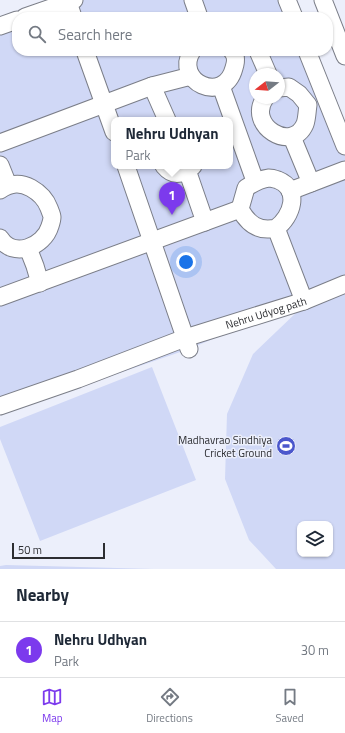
<!DOCTYPE html>
<style>
:root{--surface:#fff;--page:#f2f2f3;--text:#1f2937;--muted:#747a83;--line:#e0e1e3;--accent:#7c3aed}
body{margin:0;font-family:"Titillium Web",sans-serif;background:var(--page);color:var(--text)}
.controls{position:absolute;right:12px;bottom:12px;display:grid;overflow:hidden;border-radius:8px;box-shadow:0 1px 3px #0004}
.controls button{width:36px;height:36px;display:grid;place-items:center;padding:0;border:0;border-bottom:1px solid var(--line);background:var(--surface);color:var(--text);font:20px sans-serif}
.compass{position:absolute;left:249px;top:68px;width:36px;height:36px;border-radius:50%;background:var(--surface);box-shadow:0 1px 3px #0004;rotate:253deg}
.scale{position:absolute;left:12px;bottom:10px;width:93px;box-sizing:border-box;padding-left:4px;border:2px solid #2c2d31;border-top:0;font-size:11px;line-height:14px;white-space:nowrap;color:#2c2d31;-webkit-text-stroke:3px #eceffb;paint-order:stroke}
.you{position:absolute;left:186px;top:262px;width:14px;height:14px;margin:-10px;border:3px solid #fff;border-radius:50%;background:#1a73e8;box-shadow:0 0 0 6px #1a73e833}
.badge{display:grid;place-items:center;width:26px;height:26px;border-radius:50%;background:var(--accent);color:#fff;font-size:13px;font-weight:700}
.pin{position:absolute;translate:-50% -33px;filter:drop-shadow(0 1px 2px #0008)}
.pin::after{content:'';position:absolute;top:21px;width:14px;height:12px;background:inherit;clip-path:polygon(0 0,100% 0,50% 100%)}
.popup{position:absolute;left:111px;top:117px;width:122px;height:52px;box-sizing:border-box;display:grid;place-content:center;border-radius:8px;background:var(--surface);filter:drop-shadow(0 1px 3px #0005);font-size:13px;white-space:nowrap;color:var(--muted)}
.popup b{font-size:15px;color:var(--text)}
.popup::after{content:'';position:absolute;left:50%;top:100%;margin-left:-8px;border:8px solid transparent;border-top-color:var(--surface)}
.list{margin:0;padding:0;list-style:none}
h2{display:flex;justify-content:space-between;align-items:center;height:52px;margin:0;padding:0 16px;font-size:17px}
h2 small{font-size:13px;font-weight:400;color:var(--muted)}
.list li{display:grid;grid-template-columns:26px 1fr auto;gap:12px;align-items:center;box-sizing:border-box;height:56px;padding:0 16px;border-top:1px solid var(--line)}
.list b{display:block;font-size:15px;white-space:nowrap}
.list p{margin:0;font-size:13px;white-space:nowrap;color:var(--muted)}
.list em{font-size:13px;font-style:normal;color:var(--muted)}
.icon{flex:none;width:22px;height:22px;fill:none;stroke:currentColor;stroke-width:2;stroke-linecap:round;stroke-linejoin:round}
.map{position:relative;flex:none;width:345px;height:569px;overflow:hidden}
.search{position:absolute;background:var(--surface);box-shadow:0 1px 3px #0004;left:12px;right:12px;top:12px;height:44px;display:flex;align-items:center;gap:10px;box-sizing:border-box;padding:0 14px;border-radius:16px;color:var(--muted);font-size:15px}
.sheet{height:108px;background:var(--surface)}
nav{display:flex;justify-content:space-around;align-items:center;box-sizing:border-box;height:56px;border-top:1px solid var(--line);background:var(--surface);font-size:11px;color:var(--muted)}
nav a{display:grid;justify-items:center;gap:2px}
nav .on{color:var(--accent)}
.map>svg:first-child{display:block}
</style>
<div class="map">
<svg width="345" height="569" viewBox="0 0 345 569">
<rect width="100%" height="100%" fill="#eceffb"/>
<!-- green -->
<path fill="#d0d8f6" fill-rule="evenodd" d="M74,0h213l7,17h-269z
M17,20v31h290l38,95v138l-156,65 -189,65v-388zM255,74h24v24h-24zM114,120h116v46h-116z
M345,291v278h-69l-27,-29 -24,-61 2,-65 26,-60 47,-45zM300,524h30v30h-30z
M152,367l44,113 -156,61 -40,-102v-12z
M6,565l148,4h-154v-3z"/>
<g fill="none" stroke-linecap="round" stroke-linejoin="round">
<defs>
<g id="minor">
<path d="M193,0l6,17"/>
<path d="M287,0l7,17"/>
<path d="M323,0l22,56"/>
<path d="M68,2l5,15"/>
<path d="M25,17l49,-17"/>
<path d="M0,26l17,-6"/>
<path d="M85,51l29,81"/>
<path d="M192,51c-19,30 32,55 42,17 2,-6 3,-12 -2,-17"/>
<path d="M258,51l10,23"/>
<path d="M307,51l38,95"/>
<path d="M152,86l15,34"/>
<path d="M221,86l34,95"/>
<path d="M265,98c-19,27 27,56 40,26 2,-5 2,-13 3,-19l-9,-11 -10,-7 -10,1"/>
<path d="M292,137l19,46"/>
<path d="M0,143l152,-57 39,-10"/>
<path d="M0,165l8,20"/>
<path d="M126,166l63,183"/>
<path d="M164,166c10,12 19,8 29,0"/>
<path d="M187,170l18,52"/>
<path d="M0,190c11,-7 20,-8 31,-2 9,5 15,12 18,20 1,3 3,7 3,9 0,3 -1,6 -2,9 -6,21 -37,33 -50,12"/>
<path d="M290,191l55,-21"/>
<path d="M276,228c16,-11 25,-39 2,-48 -3,-1 -6,-2 -9,-2 -9,1 -16,5 -23,10l-6,21c8,15 19,23 36,19l28,73"/>
<path d="M28,248l7,18 5,17"/>
<path d="M0,297l240,-88"/>
<path id="s1" d="M0,406l78,-27 107,-41 119,-37 41,-17"/>
</g>
</defs>
<!-- minor casing -->
<use href="#minor" stroke="#7b7e88" stroke-width="19"/>
<!-- minor -->
<use href="#minor" stroke="#fff" stroke-width="17"/>
</g>
<!-- icons -->
<defs>
<symbol id="stadium-disc" viewBox="-11 -11 22 22"><circle r="9.5" fill="#4b57cc" stroke="#eceffb"/><path d="M0-5a6.5 5 0 1 0 0 10a6.5 5 0 1 0 0-10ZM-3.5-1.8h7v3.6h-7Z" fill="#fff"/></symbol>
</defs>
<g fill-rule="evenodd">
<use href="#stadium-disc" x="275" y="435" width="22" height="22"/>
</g>
<g text-anchor="middle" dominant-baseline="central" stroke-width="3" stroke-linejoin="round" paint-order="stroke">
<!-- street labels -->
<g font-size="11" fill="#2c2d31" stroke="#eceffb">
<text stroke="none"><textPath href="#s1" startOffset="282">Nehru Udyog path</textPath></text>
</g>
<!-- poi labels -->
<g font-size="11" fill="#2c2d31" stroke="#eceffb" text-anchor="end">
<text x="272" y="440">Madhavrao Sindhiya<tspan x="272" dy="13">Cricket Ground</tspan></text>
</g>
</g>
</svg>
<div class="controls">
<button><svg class="icon" aria-label="layers" viewBox="0 0 24 24"><path d="M12 4l9 5-9 5-9-5zM3 14l9 5 9-5"/></svg></button>
</div>
<svg class="compass" viewBox="-18 -18 36 36"><path d="M0-13l5 13h-10z" fill="#e53935"/><path d="M0 13l5-13h-10z" fill="#747a83"/></svg>
<div class="scale">50 m</div>
<div class="you"></div>
<div class="pin badge" style="left:172px;top:215px">1</div>
<div class="popup"><b>Nehru Udhyan</b>Park</div>
<div class="search"><svg class="icon" aria-label="search" viewBox="0 0 24 24"><circle cx="10" cy="10" r="6"/><path d="M15 15l6 6"/></svg>Search here</div>
</div>
<section class="sheet">
<h2>Nearby<small></small></h2>
<ul class="list">
<li><span class="badge">1</span><div><b>Nehru Udhyan</b><p>Park</p></div><em>30 m</em></li>
</ul>
</section>
<nav>
<a class="on"><svg class="icon" aria-label="map" viewBox="0 0 24 24"><path d="M3 6l6-2 6 2 6-2v14l-6 2-6-2-6 2zM9 4v14M15 6v14"/></svg>Map</a>
<a><svg class="icon" aria-label="directions" viewBox="0 0 24 24"><path d="M12 3l9 9-9 9-9-9zM9 14v-3h6M13 9l2 2-2 2"/></svg>Directions</a>
<a><svg class="icon" aria-label="saved" viewBox="0 0 24 24"><path d="M7 4h10v16l-5-4-5 4z"/></svg>Saved</a>
</nav>
